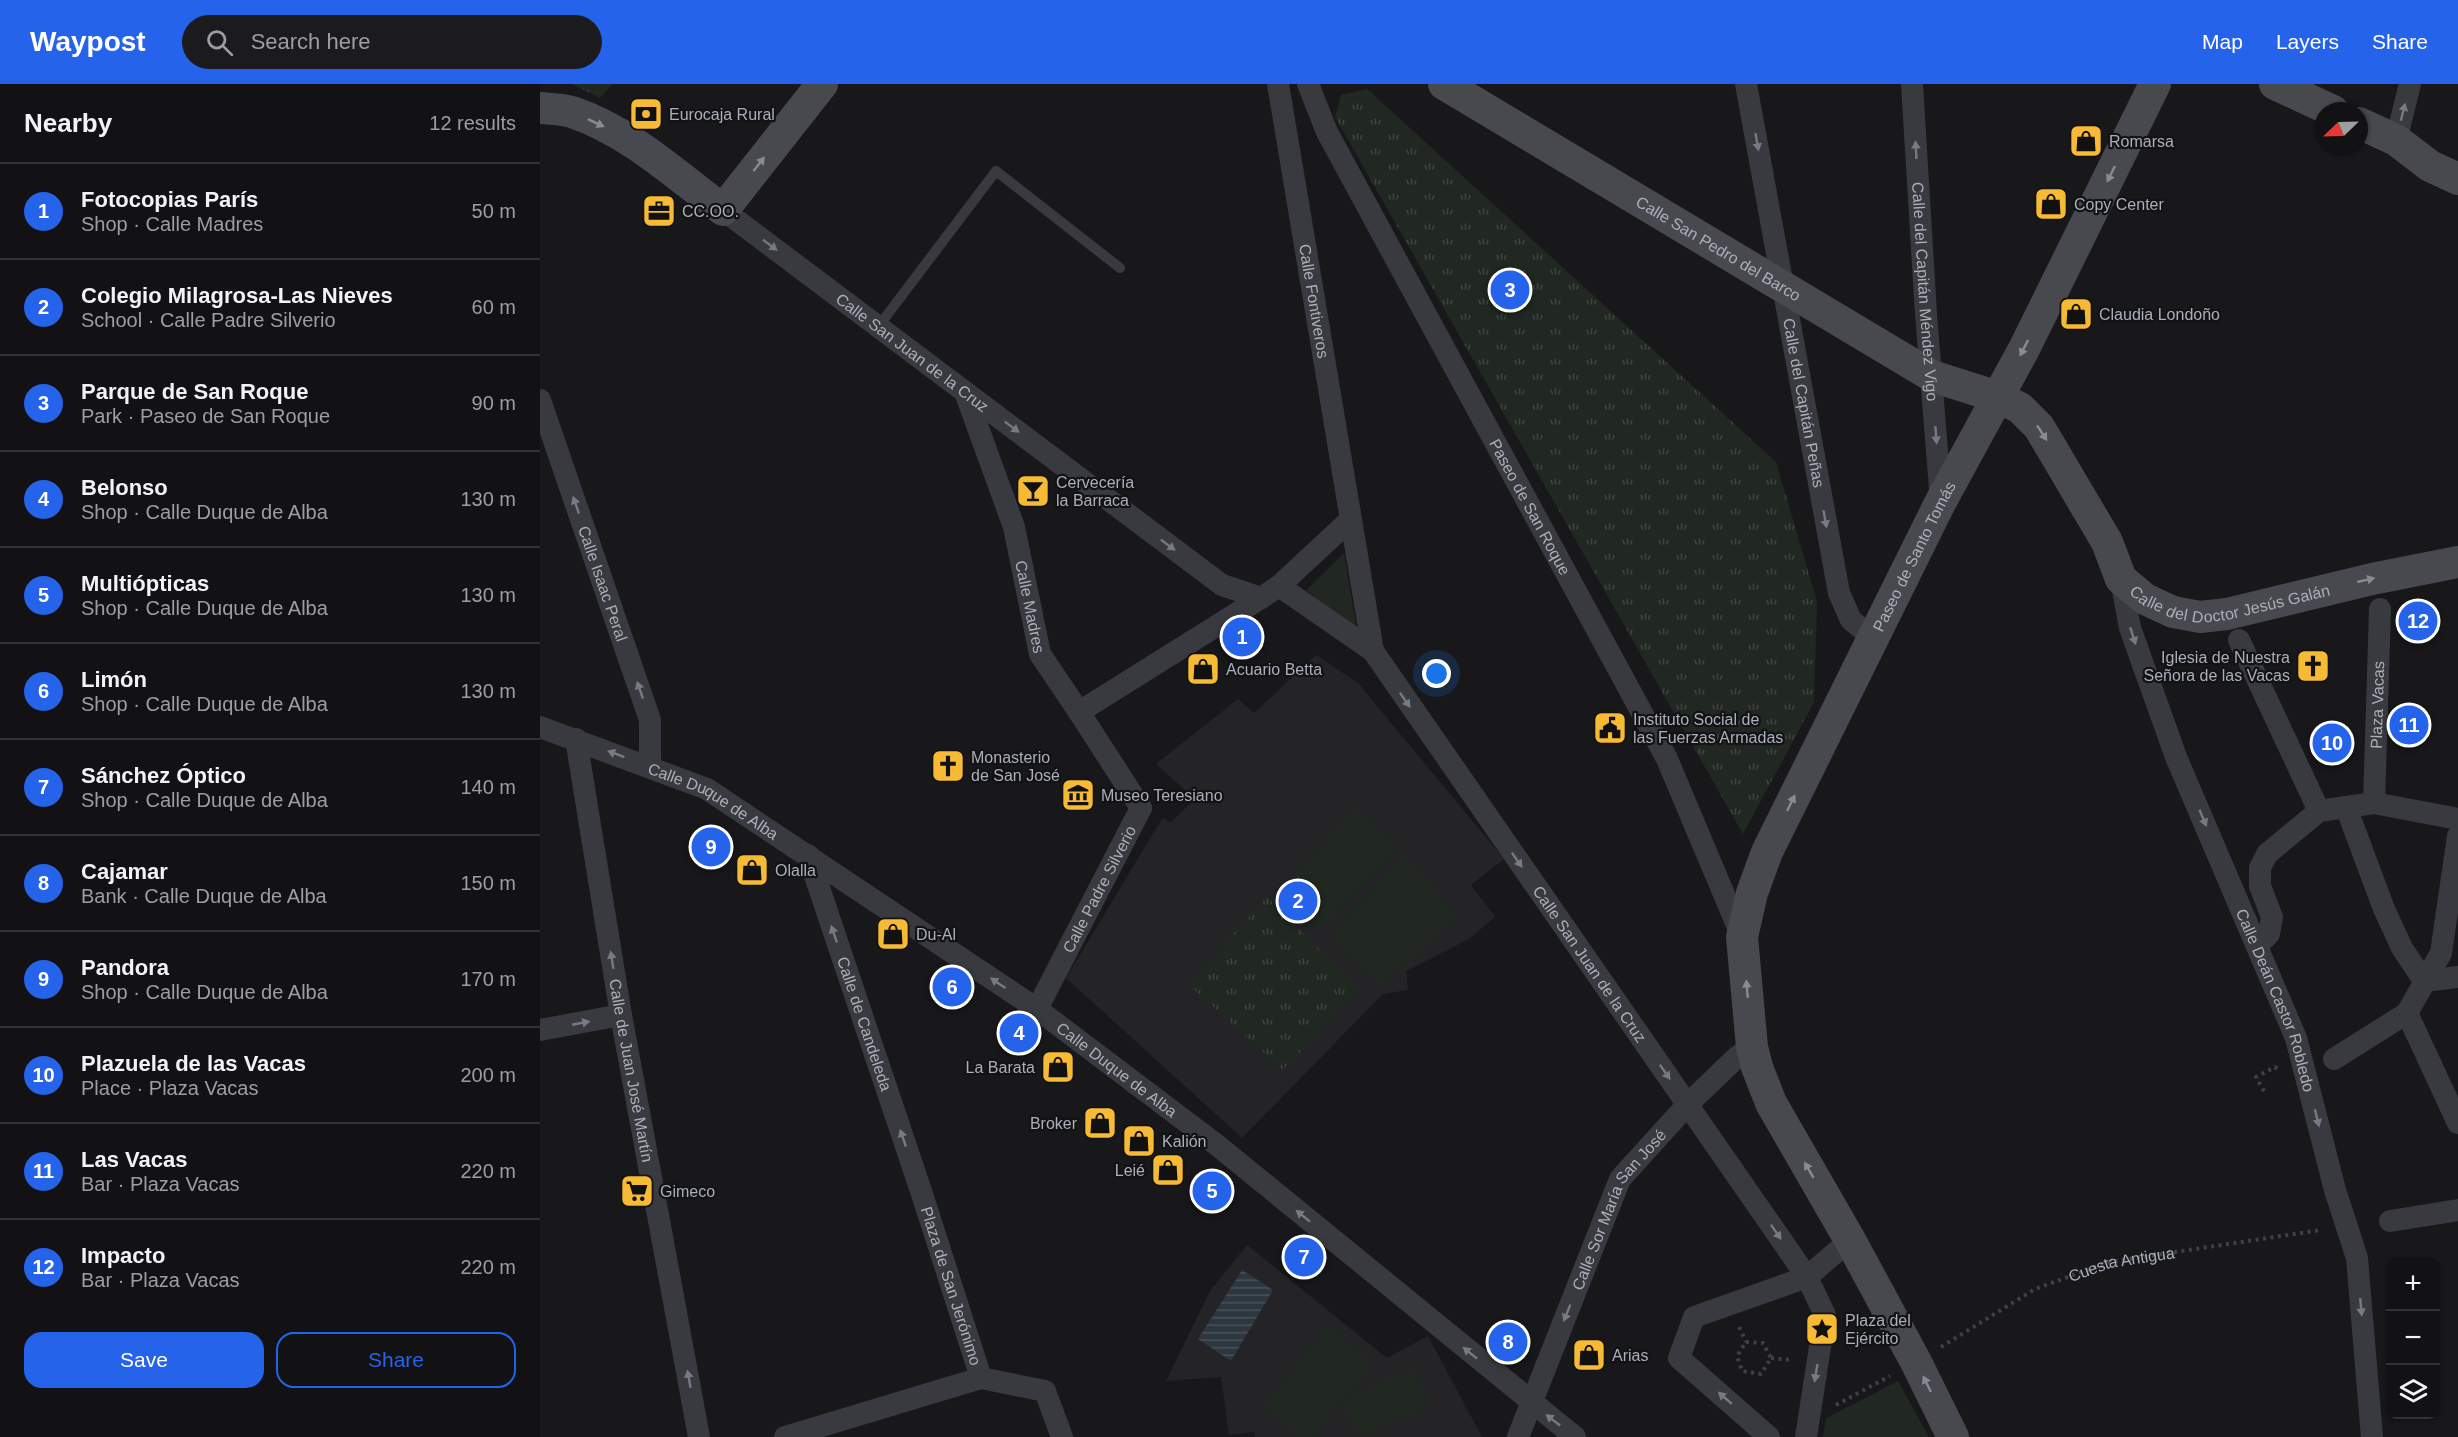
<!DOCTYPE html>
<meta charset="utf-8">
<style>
:root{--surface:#121214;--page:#1b1b1d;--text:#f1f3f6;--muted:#9c9ea0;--line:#313234;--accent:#2563eb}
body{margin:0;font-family:Helvetica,sans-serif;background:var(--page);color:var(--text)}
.controls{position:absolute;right:18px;bottom:18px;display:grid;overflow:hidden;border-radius:12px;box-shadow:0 2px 4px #0004}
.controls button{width:54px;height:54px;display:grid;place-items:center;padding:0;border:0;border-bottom:2px solid var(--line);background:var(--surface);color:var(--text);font:30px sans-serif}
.compass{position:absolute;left:1774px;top:18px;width:54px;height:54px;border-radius:50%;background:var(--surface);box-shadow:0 2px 4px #0004;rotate:247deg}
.you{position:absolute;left:897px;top:590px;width:21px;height:21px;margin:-15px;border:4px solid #fff;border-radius:50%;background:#1a73e8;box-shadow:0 0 0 9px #1a73e833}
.badge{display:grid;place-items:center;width:39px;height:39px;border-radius:50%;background:var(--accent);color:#fff;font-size:20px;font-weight:700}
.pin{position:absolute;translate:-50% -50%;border:3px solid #fff;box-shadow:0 2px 6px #0006}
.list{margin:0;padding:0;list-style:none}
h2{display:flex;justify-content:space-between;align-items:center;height:78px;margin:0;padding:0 24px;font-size:26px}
h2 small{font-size:20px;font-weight:400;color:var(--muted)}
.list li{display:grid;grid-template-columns:39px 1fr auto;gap:18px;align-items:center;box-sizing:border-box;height:96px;padding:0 24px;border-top:2px solid var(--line)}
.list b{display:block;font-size:22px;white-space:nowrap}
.list p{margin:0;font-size:20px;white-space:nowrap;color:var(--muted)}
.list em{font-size:20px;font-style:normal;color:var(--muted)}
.actions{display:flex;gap:12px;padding:18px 24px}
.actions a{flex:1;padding:14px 0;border:2px solid var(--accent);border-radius:18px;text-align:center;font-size:21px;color:var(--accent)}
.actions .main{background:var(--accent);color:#fff}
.icon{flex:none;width:33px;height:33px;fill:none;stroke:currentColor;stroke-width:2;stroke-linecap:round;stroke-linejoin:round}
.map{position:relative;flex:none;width:1918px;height:1353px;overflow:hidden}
header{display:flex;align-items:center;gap:36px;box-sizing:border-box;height:84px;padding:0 30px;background:var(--accent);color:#fff}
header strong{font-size:28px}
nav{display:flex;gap:33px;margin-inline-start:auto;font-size:21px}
.search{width:420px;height:54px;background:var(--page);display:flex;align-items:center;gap:15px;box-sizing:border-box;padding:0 21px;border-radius:33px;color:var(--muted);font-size:22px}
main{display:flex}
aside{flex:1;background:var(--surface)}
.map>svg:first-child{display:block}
</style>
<header>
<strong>Waypost</strong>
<div class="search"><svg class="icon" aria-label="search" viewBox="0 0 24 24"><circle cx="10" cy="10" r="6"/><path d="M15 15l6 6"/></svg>Search here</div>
<nav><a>Map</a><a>Layers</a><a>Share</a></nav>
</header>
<main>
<aside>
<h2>Nearby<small>12 results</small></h2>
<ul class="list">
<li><span class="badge">1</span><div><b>Fotocopias París</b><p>Shop · Calle Madres</p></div><em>50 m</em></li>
<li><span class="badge">2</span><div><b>Colegio Milagrosa-Las Nieves</b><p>School · Calle Padre Silverio</p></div><em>60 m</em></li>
<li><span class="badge">3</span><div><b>Parque de San Roque</b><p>Park · Paseo de San Roque</p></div><em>90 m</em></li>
<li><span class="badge">4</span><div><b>Belonso</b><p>Shop · Calle Duque de Alba</p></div><em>130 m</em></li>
<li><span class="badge">5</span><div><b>Multiópticas</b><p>Shop · Calle Duque de Alba</p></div><em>130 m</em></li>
<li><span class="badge">6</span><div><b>Limón</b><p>Shop · Calle Duque de Alba</p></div><em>130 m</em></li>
<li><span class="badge">7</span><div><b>Sánchez Óptico</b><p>Shop · Calle Duque de Alba</p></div><em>140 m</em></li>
<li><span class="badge">8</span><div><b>Cajamar</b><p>Bank · Calle Duque de Alba</p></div><em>150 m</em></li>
<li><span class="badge">9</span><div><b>Pandora</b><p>Shop · Calle Duque de Alba</p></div><em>170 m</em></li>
<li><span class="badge">10</span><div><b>Plazuela de las Vacas</b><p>Place · Plaza Vacas</p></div><em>200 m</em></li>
<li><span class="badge">11</span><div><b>Las Vacas</b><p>Bar · Plaza Vacas</p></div><em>220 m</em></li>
<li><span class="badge">12</span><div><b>Impacto</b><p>Bar · Plaza Vacas</p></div><em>220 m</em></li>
</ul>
<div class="actions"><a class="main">Save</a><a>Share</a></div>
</aside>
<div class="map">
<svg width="1918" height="1353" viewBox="0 0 1918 1353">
<defs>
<pattern id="park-tufts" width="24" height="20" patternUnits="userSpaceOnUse" patternTransform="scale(1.5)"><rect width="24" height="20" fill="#202821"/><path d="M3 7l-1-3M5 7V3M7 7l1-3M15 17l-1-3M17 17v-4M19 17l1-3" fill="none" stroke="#3e453f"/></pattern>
<pattern id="water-rules" width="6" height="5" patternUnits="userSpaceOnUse" patternTransform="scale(1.5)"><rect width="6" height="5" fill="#2d373f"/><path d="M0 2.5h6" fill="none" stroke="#495159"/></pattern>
</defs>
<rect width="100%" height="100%" fill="#18181a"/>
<!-- built -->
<path fill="#242427" d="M776,571l42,28 146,176 -33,26 24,32 -26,22 -63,32 2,19 -25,4 -141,144 -176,-160 97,-161 7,6 25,-24 -39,-35 82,-65 16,14z
M707,1161l140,113 41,-22 54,101h-227l-1,-5 -25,3 -8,-58 -55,4 44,-90z"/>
<!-- park -->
<path fill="url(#park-tufts)" d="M32,0h40l-12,14z
M827,5l409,373 41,140 -3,100 -71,132 -408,-717 6,-22z
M727,813l93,93 -77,80 -95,-86z"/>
<!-- garden -->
<path fill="#202821" d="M804,469l13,78 -51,-41z
M816,724l43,39 -80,84 -41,-39z
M864,772l54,58 -77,73 -51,-50z
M788,1241l45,37 -29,38 68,-33 18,38 -70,32 -18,-36 -29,36h-13l-37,-30z
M1358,1297l31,56h-106l3,-19z"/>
<!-- water -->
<path fill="url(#water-rules)" d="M702,1186l31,20 -42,71 -33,-22z"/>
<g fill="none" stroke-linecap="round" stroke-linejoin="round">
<!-- path -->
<g stroke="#3f4146" stroke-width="4" stroke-dasharray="3 4.5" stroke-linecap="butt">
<path d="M1724,1007l-8,-14 19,-10 2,2"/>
<path d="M1199,1243l7,15"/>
<path d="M1206,1258l17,1 8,15 -10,16 -19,-3 -5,-15z"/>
<path id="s1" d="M1401,1263l94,-58 74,-27 212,-32"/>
<path d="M1231,1274l20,2"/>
<path d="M1296,1321l54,-29"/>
</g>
<!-- lane -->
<path stroke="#393a3f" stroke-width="10" d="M338,243l118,-156 124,97"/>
<!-- street -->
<g stroke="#393a3f" stroke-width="22">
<path id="s2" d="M738,0l95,567"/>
<path id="s3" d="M768,0l19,48 340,627 75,178"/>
<path id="s4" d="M1206,0l93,509 12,27 22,18"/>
<path id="s5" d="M1372,0l14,230 15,187"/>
<path d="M1856,56l14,-56"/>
<path id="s6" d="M183,126l499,375 39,13 18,-12 71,-66"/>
<path id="s7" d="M425,308l49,135 26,127 39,58 182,-114"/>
<path id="s8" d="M0,316l110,320v47"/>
<path id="s9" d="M1581,495l9,49 46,129 120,281 39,152 22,68 15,179"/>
<path id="s10" d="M739,502l94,65 434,626 18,38 -19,122"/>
<path d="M1699,556l80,171"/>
<path id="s11" d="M0,643l167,62 330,220 180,136 358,292"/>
<path id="s12" d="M36,655l45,276 78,422"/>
<path id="s13" d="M1834,719l6,-194"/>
<path d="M1806,723l38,102 18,39 22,33 34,-4"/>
<path id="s14" d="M268,771l114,339 59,184 64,13 17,46"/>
<path d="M1717,862l12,-12 3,-17 -12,-31v-18l7,-14 52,-43 55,-8 84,16"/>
<path id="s15" d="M497,925l104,-201 -62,-96"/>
<path d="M1867,929l51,110"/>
<path d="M0,946l81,-15"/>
<path d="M1794,975l73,-46 34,-60 17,-117"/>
<path d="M1850,1137l68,-11"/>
<path d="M245,1353l196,-59"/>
<path id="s16" d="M978,1353l102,-258 68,-75 49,-47 15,-10"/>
<path d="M1229,1353l-90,-79 15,-41 113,-40 43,-37"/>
</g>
<!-- secondary -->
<g stroke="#47494f" stroke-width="32">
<path id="s17" d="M904,0l488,292 66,21 22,11 19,19 68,115 14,37 24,20 28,13 27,5 27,-3 145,-35 86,-17"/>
<path d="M1735,0l58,27"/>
<path d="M0,24c10,1 22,1 32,4 57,19 104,63 151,98l99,-126"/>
<path d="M1819,39l37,17 34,26 28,13"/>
<path id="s18" d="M1413,1353l-37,-75 -66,-122 -79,-137 -14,-36 -5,-20 -10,-110 10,-44 15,-41 174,-351 83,-152 131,-265"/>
</g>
</g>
<!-- one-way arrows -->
<defs><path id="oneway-solid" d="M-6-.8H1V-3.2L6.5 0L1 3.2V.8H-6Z" transform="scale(1.5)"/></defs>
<g fill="#777a83">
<use href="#oneway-solid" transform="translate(1863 28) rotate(-76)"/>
<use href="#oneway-solid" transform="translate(1217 58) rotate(80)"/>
<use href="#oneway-solid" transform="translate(1376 66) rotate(-93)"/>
<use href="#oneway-solid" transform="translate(230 161) rotate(37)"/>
<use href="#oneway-solid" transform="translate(472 343) rotate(37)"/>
<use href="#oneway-solid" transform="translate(1396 351) rotate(86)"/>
<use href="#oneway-solid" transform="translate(36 421) rotate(-109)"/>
<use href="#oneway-solid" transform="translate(1285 435) rotate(80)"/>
<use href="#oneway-solid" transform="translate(628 461) rotate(37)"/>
<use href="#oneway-solid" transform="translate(1593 552) rotate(72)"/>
<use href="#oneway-solid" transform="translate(100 606) rotate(-109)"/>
<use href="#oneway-solid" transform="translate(865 616) rotate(55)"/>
<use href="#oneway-solid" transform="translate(76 670) rotate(-159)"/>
<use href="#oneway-solid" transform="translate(1663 734) rotate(67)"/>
<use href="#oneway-solid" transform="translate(977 776) rotate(55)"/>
<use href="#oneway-solid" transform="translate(294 850) rotate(-109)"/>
<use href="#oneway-solid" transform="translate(72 876) rotate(-99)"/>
<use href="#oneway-solid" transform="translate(458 899) rotate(-146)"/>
<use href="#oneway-solid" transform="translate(41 939) rotate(-11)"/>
<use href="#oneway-solid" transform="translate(1125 988) rotate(55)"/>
<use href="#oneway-solid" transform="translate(1777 1034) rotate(76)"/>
<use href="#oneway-solid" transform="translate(363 1054) rotate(-109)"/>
<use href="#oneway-solid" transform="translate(763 1132) rotate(-141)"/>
<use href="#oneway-solid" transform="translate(1236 1148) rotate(55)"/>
<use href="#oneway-solid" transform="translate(1821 1223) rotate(85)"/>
<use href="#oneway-solid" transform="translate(1027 1229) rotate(112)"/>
<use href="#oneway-solid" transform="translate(930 1269) rotate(-141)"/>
<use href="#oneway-solid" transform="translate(1276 1289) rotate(99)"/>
<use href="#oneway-solid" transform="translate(149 1295) rotate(-100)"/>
<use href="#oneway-solid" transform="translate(1185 1314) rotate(-139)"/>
<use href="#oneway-solid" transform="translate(1013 1336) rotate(-142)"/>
</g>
<g fill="#878b95">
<use href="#oneway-solid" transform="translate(56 39) rotate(25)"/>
<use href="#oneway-solid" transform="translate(219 80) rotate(-52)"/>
<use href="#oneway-solid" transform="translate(1571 90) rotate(116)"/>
<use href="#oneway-solid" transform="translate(1484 264) rotate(117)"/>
<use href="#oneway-solid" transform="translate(1502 349) rotate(57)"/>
<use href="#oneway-solid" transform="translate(1826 496) rotate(-13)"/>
<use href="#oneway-solid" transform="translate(1251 719) rotate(-64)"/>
<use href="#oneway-solid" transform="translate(1207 905) rotate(-95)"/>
<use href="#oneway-solid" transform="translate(1269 1086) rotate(-120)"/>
<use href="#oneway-solid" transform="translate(1387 1300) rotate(-116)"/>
</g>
<!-- icons -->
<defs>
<symbol id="bank-square" viewBox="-11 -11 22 22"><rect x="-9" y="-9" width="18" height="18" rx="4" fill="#f6ba34" stroke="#131315"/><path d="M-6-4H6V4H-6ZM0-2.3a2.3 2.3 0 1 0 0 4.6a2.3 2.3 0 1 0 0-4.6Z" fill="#111"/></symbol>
<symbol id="shop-square" viewBox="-11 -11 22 22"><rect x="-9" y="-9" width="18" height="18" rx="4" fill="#f6ba34" stroke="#131315"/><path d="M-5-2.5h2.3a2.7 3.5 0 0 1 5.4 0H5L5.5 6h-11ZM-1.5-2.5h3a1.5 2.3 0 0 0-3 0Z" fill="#111"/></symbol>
<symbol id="office-square" viewBox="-11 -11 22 22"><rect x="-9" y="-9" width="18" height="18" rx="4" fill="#f6ba34" stroke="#131315"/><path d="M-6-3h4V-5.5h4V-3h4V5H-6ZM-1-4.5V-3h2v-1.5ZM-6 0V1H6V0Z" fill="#111"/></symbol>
<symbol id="bar-square" viewBox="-11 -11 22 22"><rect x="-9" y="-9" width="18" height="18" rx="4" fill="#f6ba34" stroke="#131315"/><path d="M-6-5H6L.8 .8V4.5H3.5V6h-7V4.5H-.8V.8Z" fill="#111"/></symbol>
<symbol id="church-square" viewBox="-11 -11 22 22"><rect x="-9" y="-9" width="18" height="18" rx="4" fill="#f6ba34" stroke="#131315"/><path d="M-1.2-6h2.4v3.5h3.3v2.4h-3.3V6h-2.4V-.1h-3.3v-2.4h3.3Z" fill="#111"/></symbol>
<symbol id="civic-square" viewBox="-11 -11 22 22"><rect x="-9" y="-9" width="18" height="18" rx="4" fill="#f6ba34" stroke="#131315"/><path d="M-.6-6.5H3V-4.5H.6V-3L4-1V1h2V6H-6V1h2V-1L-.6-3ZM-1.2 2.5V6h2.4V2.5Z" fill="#111"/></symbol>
<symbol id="museum-square" viewBox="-11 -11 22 22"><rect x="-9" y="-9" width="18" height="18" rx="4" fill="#f6ba34" stroke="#131315"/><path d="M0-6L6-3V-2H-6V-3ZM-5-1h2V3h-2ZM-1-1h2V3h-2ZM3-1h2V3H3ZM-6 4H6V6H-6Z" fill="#111"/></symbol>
<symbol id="supermarket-square" viewBox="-11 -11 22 22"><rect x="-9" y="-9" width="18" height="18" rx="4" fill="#f6ba34" stroke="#131315"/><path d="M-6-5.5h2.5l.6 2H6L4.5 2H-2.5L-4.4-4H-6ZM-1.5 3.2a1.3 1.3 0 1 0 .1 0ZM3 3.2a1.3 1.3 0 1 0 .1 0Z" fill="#111"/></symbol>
<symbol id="sight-square" viewBox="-11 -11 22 22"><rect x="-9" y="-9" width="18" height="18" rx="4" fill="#f6ba34" stroke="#131315"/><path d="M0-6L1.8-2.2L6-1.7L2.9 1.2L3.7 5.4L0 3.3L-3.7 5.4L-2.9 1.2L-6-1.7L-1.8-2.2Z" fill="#111"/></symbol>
</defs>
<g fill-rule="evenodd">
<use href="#bank-square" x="87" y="11" width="38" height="38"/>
<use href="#shop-square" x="1527" y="38" width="38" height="38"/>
<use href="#shop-square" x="1492" y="101" width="38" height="38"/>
<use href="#office-square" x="100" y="108" width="38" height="38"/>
<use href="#shop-square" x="1517" y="211" width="38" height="38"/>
<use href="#bar-square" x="474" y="388" width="38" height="38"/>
<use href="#church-square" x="1754" y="563" width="38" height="38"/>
<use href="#shop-square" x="644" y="566" width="38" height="38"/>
<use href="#civic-square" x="1051" y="625" width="38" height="38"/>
<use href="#church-square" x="389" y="663" width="38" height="38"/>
<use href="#museum-square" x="519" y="692" width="38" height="38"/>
<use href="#shop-square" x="193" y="767" width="38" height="38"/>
<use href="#shop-square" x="334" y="831" width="38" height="38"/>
<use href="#shop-square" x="499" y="964" width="38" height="38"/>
<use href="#shop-square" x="541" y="1020" width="38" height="38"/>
<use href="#shop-square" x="580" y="1038" width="38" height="38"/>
<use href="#shop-square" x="609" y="1067" width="38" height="38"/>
<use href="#supermarket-square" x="78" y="1088" width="38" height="38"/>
<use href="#sight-square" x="1263" y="1226" width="38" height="38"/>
<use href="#shop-square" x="1030" y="1252" width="38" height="38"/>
</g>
<g text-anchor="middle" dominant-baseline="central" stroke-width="4.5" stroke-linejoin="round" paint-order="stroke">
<!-- poi labels -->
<g font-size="16" fill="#aaafba" stroke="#131315" text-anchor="start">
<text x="129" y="30">Eurocaja Rural</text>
<text x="1569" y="57">Romarsa</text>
<text x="1534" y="120">Copy Center</text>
<text x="142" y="127">CC.OO.</text>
<text x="1559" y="230">Claudia Londoño</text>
<text x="516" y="398">Cervecería<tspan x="516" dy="18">la Barraca</tspan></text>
<text x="1750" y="573" text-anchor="end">Iglesia de Nuestra<tspan x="1750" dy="18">Señora de las Vacas</tspan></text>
<text x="686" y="585">Acuario Betta</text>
<text x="1093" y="635">Instituto Social de<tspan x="1093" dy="18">las Fuerzas Armadas</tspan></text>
<text x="431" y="673">Monasterio<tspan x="431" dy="18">de San José</tspan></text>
<text x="561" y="711">Museo Teresiano</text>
<text x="235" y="786">Olalla</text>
<text x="376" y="850">Du-Al</text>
<text x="495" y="983" text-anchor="end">La Barata</text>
<text x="537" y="1039" text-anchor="end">Broker</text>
<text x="622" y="1057">Kalión</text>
<text x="605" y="1086" text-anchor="end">Leié</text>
<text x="120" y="1107">Gimeco</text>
<text x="1305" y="1236">Plaza del<tspan x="1305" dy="18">Ejército</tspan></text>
<text x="1072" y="1271">Arias</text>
</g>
<!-- street labels -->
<g font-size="16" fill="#aaafba" stroke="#131315">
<text stroke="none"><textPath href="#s17" startOffset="320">Calle San Pedro del Barco</textPath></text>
<text stroke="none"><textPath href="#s5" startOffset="208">Calle del Capitán Méndez Vigo</textPath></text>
<text stroke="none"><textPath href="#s2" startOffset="220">Calle Fontiveros</textPath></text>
<text stroke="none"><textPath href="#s6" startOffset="237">Calle San Juan de la Cruz</textPath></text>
<text stroke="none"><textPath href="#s4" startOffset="324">Calle del Capitán Peñas</textPath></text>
<text stroke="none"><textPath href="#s3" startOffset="478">Paseo de San Roque</textPath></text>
<text stroke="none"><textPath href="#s18" startOffset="969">Paseo de Santo Tomás</textPath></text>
<text stroke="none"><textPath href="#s8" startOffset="194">Calle Isaac Peral</textPath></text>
<text stroke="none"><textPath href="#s17" startOffset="981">Calle del Doctor Jesús Galán</textPath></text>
<text stroke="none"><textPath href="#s7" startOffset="225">Calle Madres</textPath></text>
<text stroke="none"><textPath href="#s13" startOffset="98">Plaza Vacas</textPath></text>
<text stroke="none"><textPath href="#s11" startOffset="189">Calle Duque de Alba</textPath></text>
<text stroke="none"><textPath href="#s15" startOffset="135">Calle Padre Silverio</textPath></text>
<text stroke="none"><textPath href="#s10" startOffset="495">Calle San Juan de la Cruz</textPath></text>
<text stroke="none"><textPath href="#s9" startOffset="450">Calle Deán Castor Robledo</textPath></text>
<text stroke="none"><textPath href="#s14" startOffset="178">Calle de Candeleda</textPath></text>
<text stroke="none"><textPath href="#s11" startOffset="675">Calle Duque de Alba</textPath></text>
<text stroke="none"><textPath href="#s12" startOffset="336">Calle de Juan José Martín</textPath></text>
<text stroke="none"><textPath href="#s16" startOffset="250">Calle Sor María San José</textPath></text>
<text stroke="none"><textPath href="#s1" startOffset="201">Cuesta Antigua</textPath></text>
<text stroke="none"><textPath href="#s14" startOffset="454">Plaza de San Jerónimo</textPath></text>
</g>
</g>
</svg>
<div class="controls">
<button>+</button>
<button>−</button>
<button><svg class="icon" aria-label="layers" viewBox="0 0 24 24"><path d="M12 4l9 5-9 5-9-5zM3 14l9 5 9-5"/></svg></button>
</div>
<svg class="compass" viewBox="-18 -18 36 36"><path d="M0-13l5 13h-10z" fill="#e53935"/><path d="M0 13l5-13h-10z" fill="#9c9ea0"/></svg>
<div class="you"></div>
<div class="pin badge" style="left:702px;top:553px">1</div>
<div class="pin badge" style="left:758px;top:817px">2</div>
<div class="pin badge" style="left:970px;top:206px">3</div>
<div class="pin badge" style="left:479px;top:949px">4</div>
<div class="pin badge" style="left:672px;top:1107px">5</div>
<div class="pin badge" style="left:412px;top:903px">6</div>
<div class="pin badge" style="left:764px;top:1173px">7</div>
<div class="pin badge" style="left:968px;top:1258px">8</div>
<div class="pin badge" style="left:171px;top:763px">9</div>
<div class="pin badge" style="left:1792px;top:659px">10</div>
<div class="pin badge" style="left:1869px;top:641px">11</div>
<div class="pin badge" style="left:1878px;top:537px">12</div>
</div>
</main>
